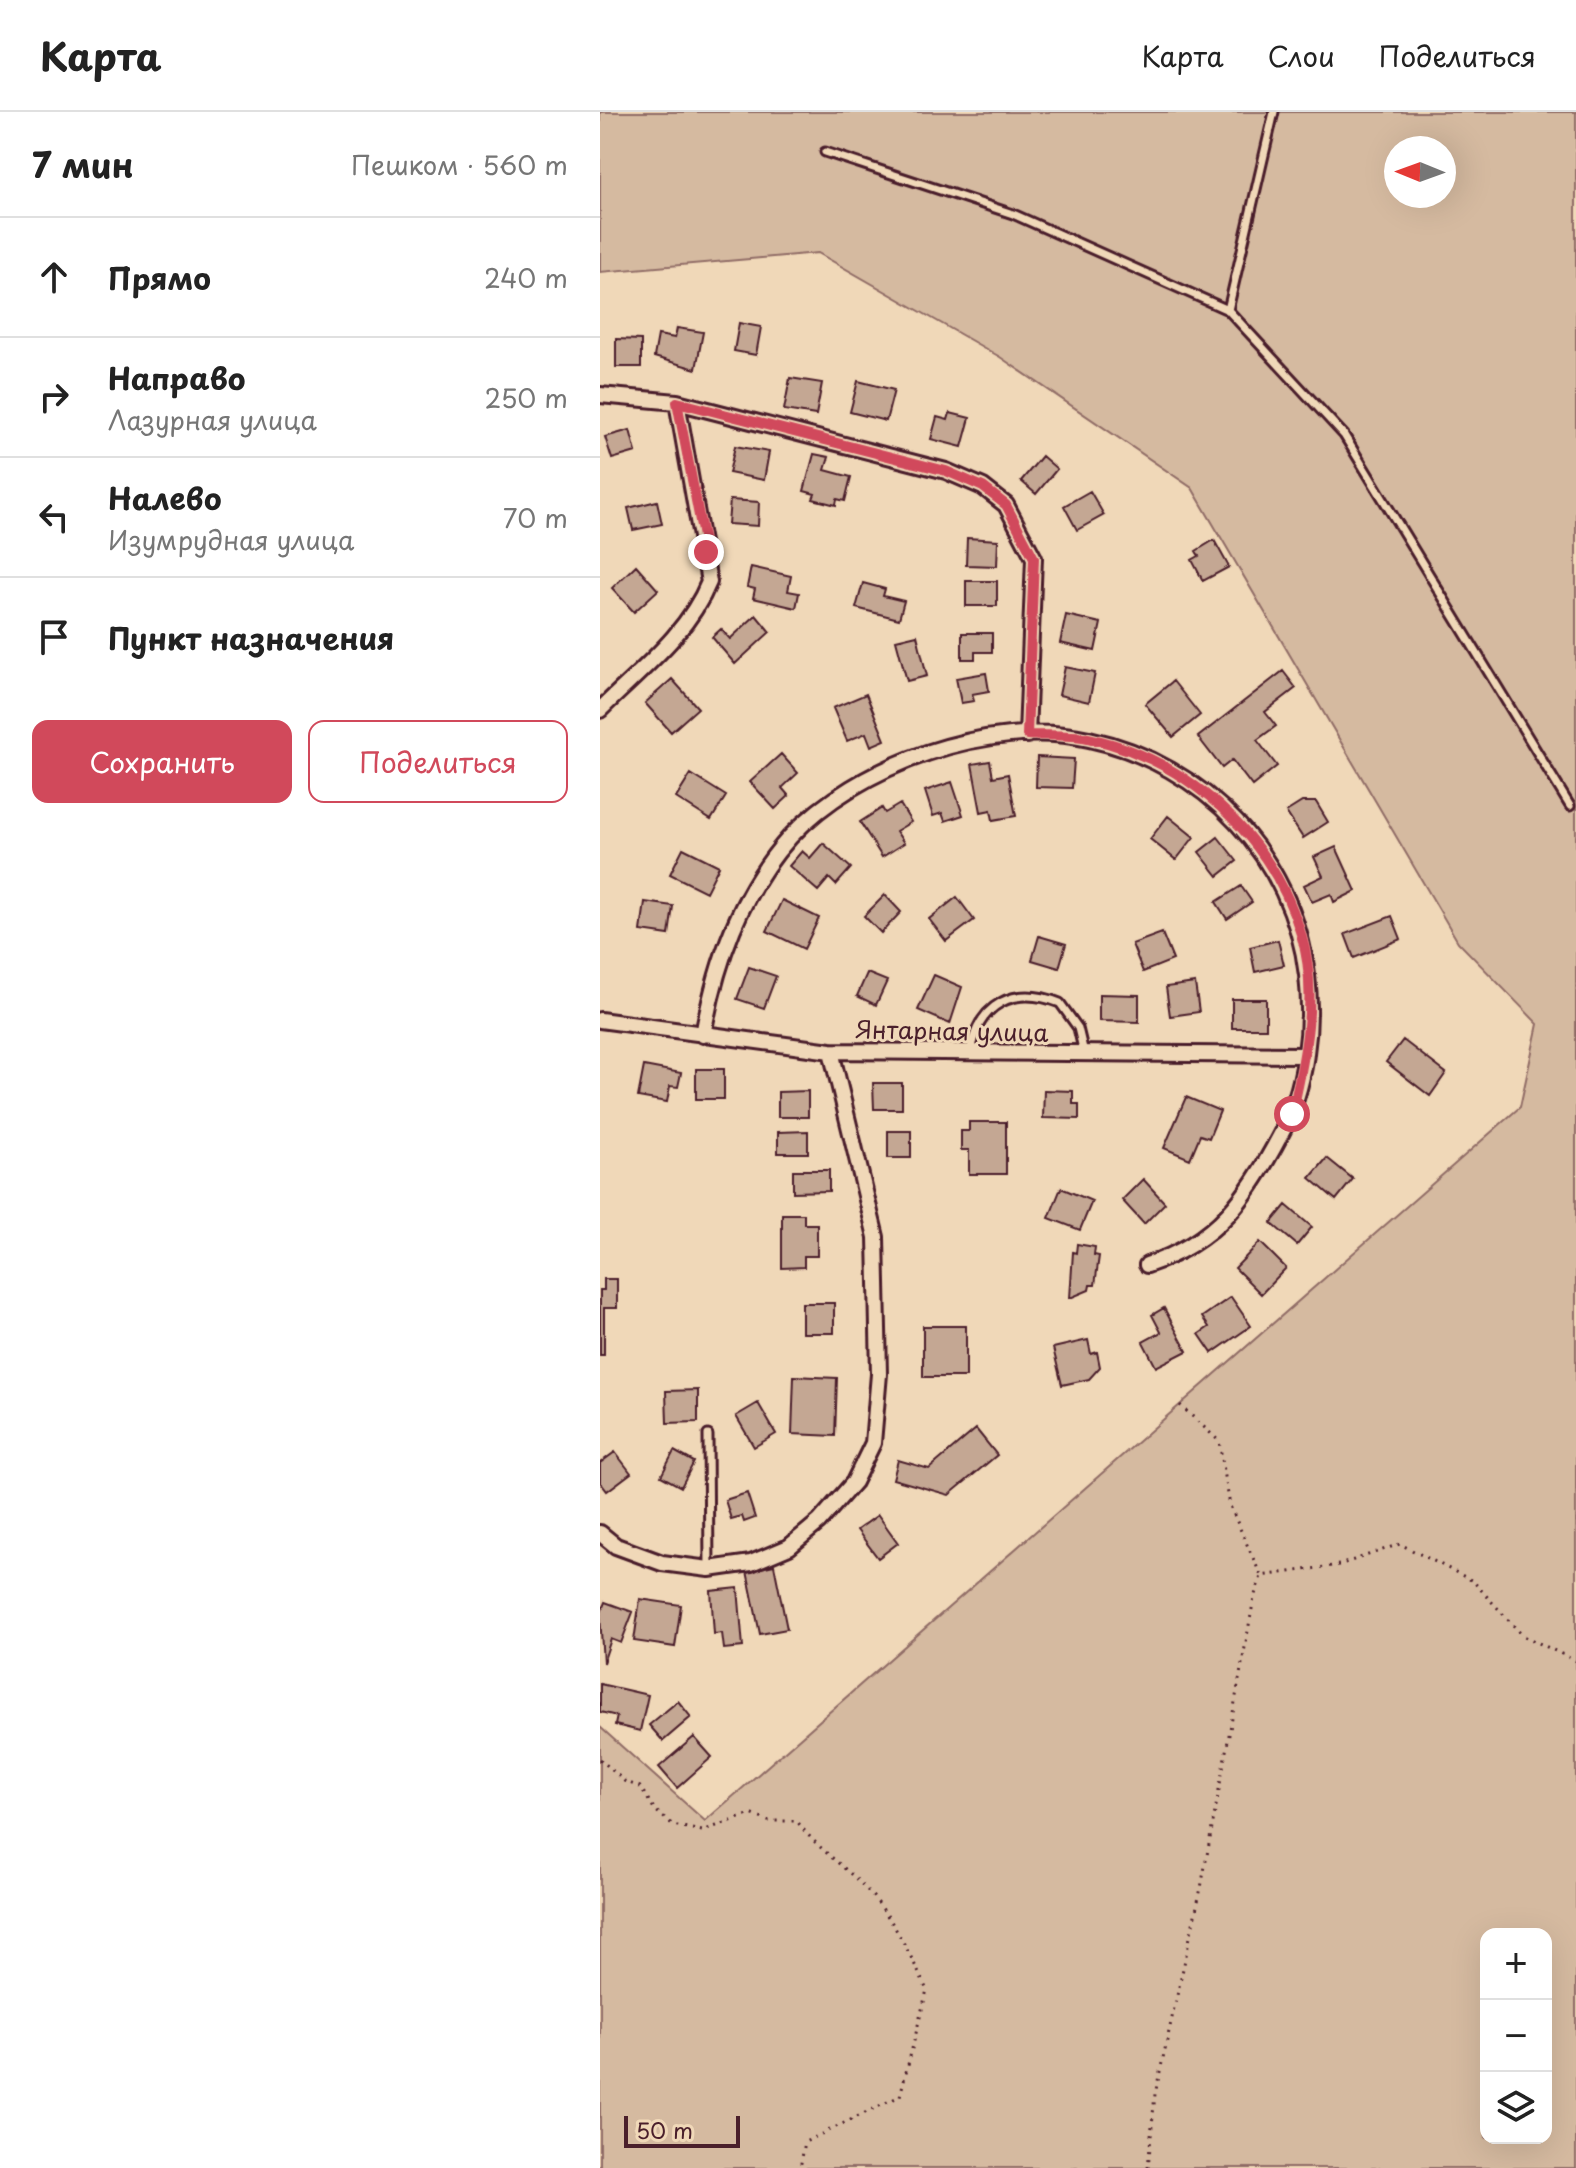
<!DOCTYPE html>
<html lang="ru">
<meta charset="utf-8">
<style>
:root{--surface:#fff;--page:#f6f6f6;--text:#222;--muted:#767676;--line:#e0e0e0;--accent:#d1495b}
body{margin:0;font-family:"Playpen Sans",sans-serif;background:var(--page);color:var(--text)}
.controls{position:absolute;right:24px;bottom:24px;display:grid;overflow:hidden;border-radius:16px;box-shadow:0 8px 32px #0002}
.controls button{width:72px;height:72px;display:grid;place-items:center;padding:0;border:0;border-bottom:2px solid var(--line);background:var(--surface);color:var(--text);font:40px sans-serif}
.compass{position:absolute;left:784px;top:24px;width:72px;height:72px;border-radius:50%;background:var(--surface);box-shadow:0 8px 32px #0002;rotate:271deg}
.scale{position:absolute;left:24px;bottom:20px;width:116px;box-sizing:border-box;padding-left:8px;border:4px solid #4a1f2b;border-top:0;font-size:22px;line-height:28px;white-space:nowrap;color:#4a1f2b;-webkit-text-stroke:6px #f0d8b8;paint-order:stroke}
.stop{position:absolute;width:24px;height:24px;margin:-18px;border:6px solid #d1495b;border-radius:50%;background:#fff}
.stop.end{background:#d1495b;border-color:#fff;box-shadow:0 2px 8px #0008}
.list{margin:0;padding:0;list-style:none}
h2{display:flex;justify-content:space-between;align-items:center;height:104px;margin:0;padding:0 32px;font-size:34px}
h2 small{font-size:26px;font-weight:400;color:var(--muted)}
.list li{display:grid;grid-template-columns:52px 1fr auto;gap:24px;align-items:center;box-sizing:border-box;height:120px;padding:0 32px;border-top:2px solid var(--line)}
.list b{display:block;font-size:30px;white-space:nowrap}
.list p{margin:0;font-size:26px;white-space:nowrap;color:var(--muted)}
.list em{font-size:26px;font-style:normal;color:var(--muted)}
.actions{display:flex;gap:16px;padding:24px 32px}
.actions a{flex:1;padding:18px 0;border:2px solid var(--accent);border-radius:16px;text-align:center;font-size:28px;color:var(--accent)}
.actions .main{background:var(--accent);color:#fff}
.icon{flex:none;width:44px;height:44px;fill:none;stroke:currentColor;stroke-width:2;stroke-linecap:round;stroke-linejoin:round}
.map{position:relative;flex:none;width:976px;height:2056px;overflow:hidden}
header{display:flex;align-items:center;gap:48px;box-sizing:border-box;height:112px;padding:0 40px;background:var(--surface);border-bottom:2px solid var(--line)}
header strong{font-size:38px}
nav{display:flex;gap:44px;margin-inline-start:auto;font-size:28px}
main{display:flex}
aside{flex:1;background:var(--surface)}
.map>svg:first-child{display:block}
</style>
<header>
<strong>Карта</strong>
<nav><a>Карта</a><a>Слои</a><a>Поделиться</a></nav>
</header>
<main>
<aside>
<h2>7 мин<small>Пешком · 560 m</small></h2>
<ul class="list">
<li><svg class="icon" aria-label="ahead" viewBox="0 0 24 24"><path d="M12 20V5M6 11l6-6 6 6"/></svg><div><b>Прямо</b></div><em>240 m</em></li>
<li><svg class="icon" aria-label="right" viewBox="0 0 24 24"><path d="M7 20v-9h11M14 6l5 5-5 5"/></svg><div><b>Направо</b><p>Лазурная улица</p></div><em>250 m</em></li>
<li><svg class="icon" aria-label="left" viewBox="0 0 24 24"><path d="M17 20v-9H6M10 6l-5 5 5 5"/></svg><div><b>Налево</b><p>Изумрудная улица</p></div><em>70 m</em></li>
<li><svg class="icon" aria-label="arrive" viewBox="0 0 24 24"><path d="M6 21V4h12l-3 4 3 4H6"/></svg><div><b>Пункт назначения</b></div></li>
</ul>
<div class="actions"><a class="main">Сохранить</a><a>Поделиться</a></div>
</aside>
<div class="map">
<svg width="976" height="2056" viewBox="0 0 976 2056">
<rect width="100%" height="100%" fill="#f0d8b8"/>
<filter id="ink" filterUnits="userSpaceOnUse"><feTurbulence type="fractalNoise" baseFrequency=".0125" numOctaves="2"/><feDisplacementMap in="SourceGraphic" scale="16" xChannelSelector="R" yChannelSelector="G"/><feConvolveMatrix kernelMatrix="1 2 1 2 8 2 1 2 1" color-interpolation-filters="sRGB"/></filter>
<g filter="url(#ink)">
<!-- green -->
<path fill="#d5baa0" stroke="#906c66" stroke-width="2" fill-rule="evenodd" d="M0,0h976v2056h-976v-441l105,94 815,-714 18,-83 -80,-82 -266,-454 -192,-131 -182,-104 -218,19zM796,36h48v48h-48zM886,1822h60v204h-60z"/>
<!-- building -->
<path fill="#c4a793" stroke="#4a1f2b" stroke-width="2" d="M139,211l22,4 -5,28 -22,-4z
M77,216l26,4 -7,37 -42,-12 4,-22 17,3z
M16,227l25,1v27h-25z
M190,266l32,5 -6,32 -32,-5z
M258,269l36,9 -8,31 -36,-9z
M350,301l20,5 -8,29 -31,-8 6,-22 11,3z
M30,318l6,22 -24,7 -7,-22z
M135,334l34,6 -5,28 -35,-7z
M214,342l15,3 -4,13 26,7 -6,24 -8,-2 -1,6 -23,-6 2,-5 -11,-3z
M442,344l15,13 -21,25 -15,-13z
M490,379l14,24 -27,15 -13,-24z
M130,388l29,2 -1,24 -30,-2z
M57,389l5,23 -29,6 -5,-22z
M367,426l31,2 -1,26 -31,-1z
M614,428l15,27 -26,14 -11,-21 7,-4 -3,-5z
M36,453l22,25 -24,22 -22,-24z
M151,455l40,9 -3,15 11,2 -3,15 -43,-10 2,-9 -8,-2z
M366,469h31v25h-31z
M263,471l22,6 -2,7 21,5 -5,18 -43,-11z
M156,503l14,17 -35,32 -23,-27 9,-8 9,10z
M466,503l35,8 -6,28 -35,-8z
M362,521h30v19h-17v7h-13z
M317,523l10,41 -20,5 -11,-41z
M465,555l30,6 -6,29 -30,-7z
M683,559l13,17 -31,24 11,14 -19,14 20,26 -25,20 -20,-26 -10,8 -24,-31z
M386,561l3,18 -17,3 2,7 -13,2 -5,-25z
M72,567l26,29 -27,24 -26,-29z
M573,569l27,34 -27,22 -28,-33z
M266,582l19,46 -14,6 -5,-13 -19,8 -14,-33z
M181,642l17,19 -16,15 7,8 -14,13 -25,-27z
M437,645l37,2 -2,29 -36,-1z
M390,649l3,16 15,-3 8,42 -23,4 -2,-10 -10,2 -9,-48z
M91,662l35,22 -15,24 -35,-22z
M352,670l11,33 -18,6 -3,-8 -9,3 -8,-25z
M702,690h14l12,20 -25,16 -17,-26z
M300,692l11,18 -15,9 8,12 -22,14 -22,-35 22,-14 3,5z
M568,704l26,21 -18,23 -26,-21z
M618,725l19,24 -19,15 -19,-24z
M223,731l28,25 -15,17 -7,-7 -11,13 -29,-25 13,-15 8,7z
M736,735l20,44 -22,11 -3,-8 -19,8 -8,-17 19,-9 -9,-19z
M83,736l36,18 -13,26 -36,-18z
M641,774l11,16 -25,17 -11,-17z
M285,783l16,17 -20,21 -17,-17z
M357,785l17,23 -28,21 -17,-22z
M182,788l37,18 -15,31 -37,-18z
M45,790l28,4 -4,29 -28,-4z
M792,804l9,23 -47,19 -9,-24z
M562,821l11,27 -30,12 -11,-28z
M439,824l27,8 -7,24 -27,-8z
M678,828l6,25 -29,7 -5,-25z
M149,855l27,9 -12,32 -27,-9z
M267,861l20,8 -11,24 -19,-9z
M334,863l28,12 -12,37 -32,-14z
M595,871l4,29 -29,4 -4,-29z
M499,882l40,1v27l-40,-1z
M632,887h34v29h-34z
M803,928l43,33 -16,23 -44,-34z
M44,954l37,7 -3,14 -8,-1 -3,16 -29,-5z
M96,957h28v30h-28z
M273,971h29v26h-28z
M444,978l29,1v13h6v15l-36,-1z
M208,979v26h-30v-25z
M586,985l34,14 -11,27 -9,-3 -10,24 -26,-11z
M369,1010h37v52h-37v-24h-8v-19h8z
M208,1019v22h-30v-21z
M288,1019h23v27h-23z
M727,1046l26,21 -17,21 -26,-22z
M193,1058h36v21l-36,1z
M543,1067l22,24 -21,21 -22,-24z
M461,1076l31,13 -12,29 -31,-12z
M686,1093l26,22 -15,18 -26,-22z
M182,1102h22v10h13v32h-13v11l-22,1z
M660,1130l26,26 -25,26 -26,-26z
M477,1132l18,3 -1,8 5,1 -4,29h-5l-1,5 -19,8 3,-46 3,1z
M4,1167h13v29h-13v47h-4v-65h4z
M631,1185l20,29 -39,27 -13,-19 10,-7 -7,-10z
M202,1191h32v30h-32z
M564,1196l23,43 -31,16 -13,-25 18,-10 -9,-17z
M323,1214h43v51h-43z
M488,1228l3,14 6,-2 3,15 -11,12 -27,6 -9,-37z
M194,1264l43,2 -2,58 -43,-2z
M98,1278v32l-31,1 -1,-32z
M158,1291l18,31 -22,13 -18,-31z
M376,1317l21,26 -48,40 -56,-16 5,-19 31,9z
M74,1339l20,11 -13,25 -20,-11z
M15,1340l16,21 -24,18 -7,-9v-19z
M147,1381l8,25 -11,4 -2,-6 -11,3 -6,-19z
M278,1403l20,28 -20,15 -21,-28z
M174,1453l13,64 -27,5 -13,-63z
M138,1476l5,59 -19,2 -2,-16 -8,1 -3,-43z
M40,1487l41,6 -6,42 -41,-6z
M5,1490l28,10 -12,31 -10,-4 -8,24 -3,-48z
M0,1572l48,11 -8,36 -25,-6 2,-9 -17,-4z
M78,1589l13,16 -28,24 -14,-16z
M94,1625l18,20 -35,31 -18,-21z"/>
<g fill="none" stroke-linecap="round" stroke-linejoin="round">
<defs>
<path id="lane" d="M674,0l-46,198 116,125 226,371
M225,40l188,62 215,96
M370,940c9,-49 44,-67 90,-49l18,25 6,25
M108,1323l1,134"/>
<path id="street" d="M0,283l77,7 269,69 37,16 23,18 28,53 -7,177
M0,598c39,-39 88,-76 109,-128l-32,-180
M0,908l231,31 474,4
M103,923c13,-72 37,-143 87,-198 67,-72 200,-120 299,-98 116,25 204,118 218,236 6,52 -1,113 -26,159 -33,63 -64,108 -134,131
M0,1421l16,13 46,17 47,6 42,-6 38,-16 30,-25 35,-40 19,-39 6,-69 -3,-137 -45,-186"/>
</defs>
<!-- lane casing -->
<use href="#lane" stroke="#4a1f2b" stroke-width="13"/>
<!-- street casing -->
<use href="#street" stroke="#4a1f2b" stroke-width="20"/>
<!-- path -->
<path stroke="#4a1f2b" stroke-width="3" stroke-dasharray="2 6" stroke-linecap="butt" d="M580,1293l39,36 11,65 31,70
M0,1647l24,22 16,6 15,23 18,15 29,6 49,-17 17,7h29c20,28 47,44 70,69 27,29 43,65 60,100l-27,106 -95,46 -5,26
M548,2056l7,-74 46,-206 53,-290 7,-22 78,-11 61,-21 73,37 49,54 54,26"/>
<!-- lane -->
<use href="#lane" stroke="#f0d8b8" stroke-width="7"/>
<!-- street -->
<use href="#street" stroke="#f0d8b8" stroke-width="14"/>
</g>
</g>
<g fill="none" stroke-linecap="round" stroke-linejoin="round" filter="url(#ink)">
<!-- route -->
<path stroke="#d1495b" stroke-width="10" d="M106,440l-29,-150 269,69 37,16 23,18 28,53 -7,177c20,1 42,-1 61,3 99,21 184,98 213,196 18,58 4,123 -9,180"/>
</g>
<g text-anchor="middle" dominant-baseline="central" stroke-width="6" stroke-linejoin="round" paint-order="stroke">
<!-- street labels -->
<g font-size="24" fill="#4a1f2b" stroke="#f0d8b8">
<text transform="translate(352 918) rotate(1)">Янтарная улица</text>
</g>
</g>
</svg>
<div class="controls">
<button>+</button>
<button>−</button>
<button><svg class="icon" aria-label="layers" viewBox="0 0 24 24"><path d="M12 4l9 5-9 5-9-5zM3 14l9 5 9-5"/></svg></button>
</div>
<svg class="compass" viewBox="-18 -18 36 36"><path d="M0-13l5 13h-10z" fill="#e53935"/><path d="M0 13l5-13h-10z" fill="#767676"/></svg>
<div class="scale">50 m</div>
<div class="stop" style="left:692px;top:1002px"></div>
<div class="stop end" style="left:106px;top:440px"></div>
</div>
</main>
